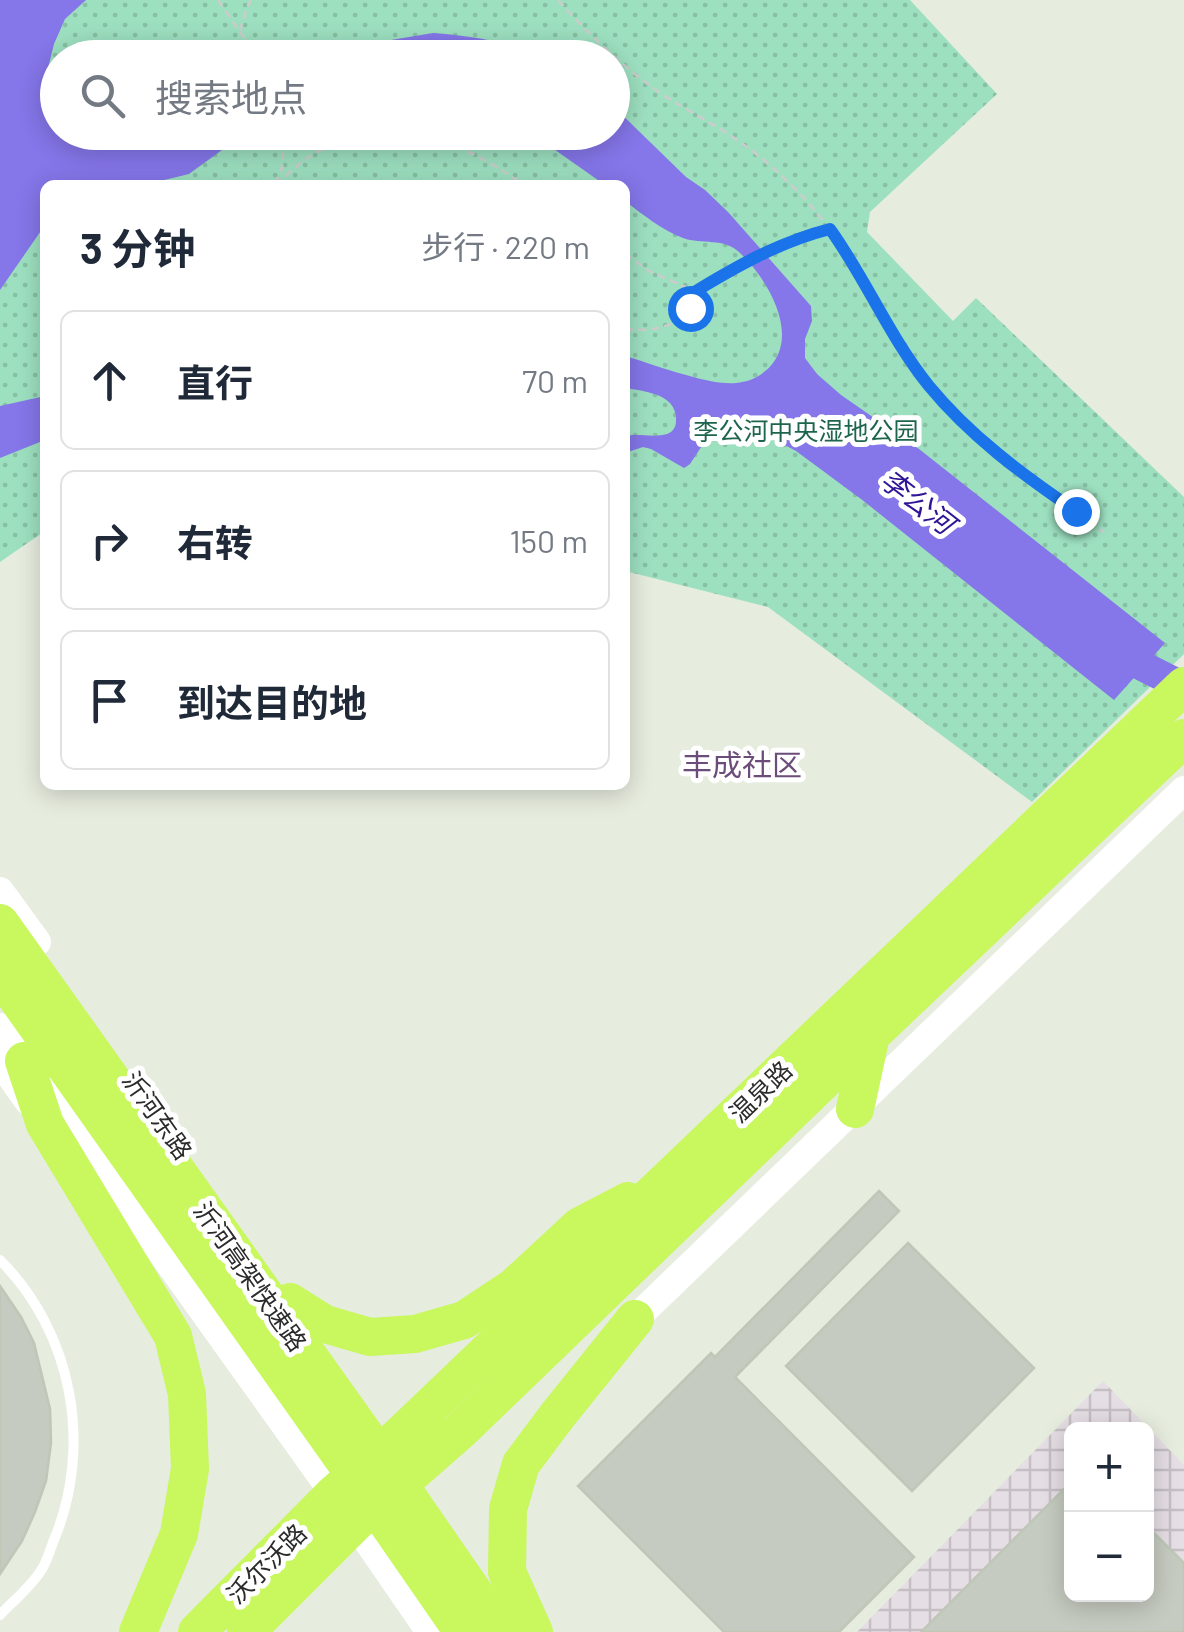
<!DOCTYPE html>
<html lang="zh">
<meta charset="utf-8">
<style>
:root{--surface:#fff;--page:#f2f2f3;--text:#1f2937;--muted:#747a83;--line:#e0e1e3}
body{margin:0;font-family:Barlow,"Noto Sans SC",sans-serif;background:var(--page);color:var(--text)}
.controls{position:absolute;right:30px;bottom:30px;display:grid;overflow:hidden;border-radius:15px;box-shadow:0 5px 25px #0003}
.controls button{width:90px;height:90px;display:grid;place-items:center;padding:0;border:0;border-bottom:2px solid var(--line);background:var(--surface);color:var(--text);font:50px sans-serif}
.stop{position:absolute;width:30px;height:30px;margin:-22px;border:8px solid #1a73e8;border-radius:50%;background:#fff}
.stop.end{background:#1a73e8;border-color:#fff;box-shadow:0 2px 10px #0008}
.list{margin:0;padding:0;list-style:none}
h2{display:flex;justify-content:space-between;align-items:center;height:130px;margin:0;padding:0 40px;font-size:42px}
h2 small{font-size:32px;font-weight:400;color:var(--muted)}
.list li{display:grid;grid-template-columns:65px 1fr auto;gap:30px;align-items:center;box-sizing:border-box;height:140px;margin:0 20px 20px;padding:0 20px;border:2px solid var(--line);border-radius:15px}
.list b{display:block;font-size:38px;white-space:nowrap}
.list em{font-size:32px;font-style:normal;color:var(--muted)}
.icon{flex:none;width:55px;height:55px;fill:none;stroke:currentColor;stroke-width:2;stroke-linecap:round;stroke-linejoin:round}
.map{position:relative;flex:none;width:1184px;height:1632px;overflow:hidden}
.search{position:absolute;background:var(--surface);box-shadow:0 5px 25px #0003;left:40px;top:40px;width:590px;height:110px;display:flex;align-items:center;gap:25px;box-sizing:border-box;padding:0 35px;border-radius:55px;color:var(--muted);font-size:38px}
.panel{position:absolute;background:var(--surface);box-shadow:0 5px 25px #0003;left:40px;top:180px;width:590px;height:610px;border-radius:15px}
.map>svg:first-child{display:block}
</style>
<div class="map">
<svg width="1184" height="1632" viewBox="0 0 1184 1632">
<defs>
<pattern id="industrial-grid" width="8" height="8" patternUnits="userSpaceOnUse" patternTransform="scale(2.5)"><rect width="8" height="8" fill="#e5dee4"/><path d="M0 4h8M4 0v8" fill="none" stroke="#c5bfc4"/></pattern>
<pattern id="grass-dots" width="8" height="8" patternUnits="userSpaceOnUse" patternTransform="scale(2.5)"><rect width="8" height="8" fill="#9de0c0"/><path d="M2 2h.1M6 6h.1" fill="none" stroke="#87c0a5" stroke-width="1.8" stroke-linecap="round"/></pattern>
</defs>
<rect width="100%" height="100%" fill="#e6ecde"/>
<!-- industrial -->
<path fill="url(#industrial-grid)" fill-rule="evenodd" d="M1103,1381l81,84v167h-327zM1072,1430h74v164h-74z"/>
<!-- grass -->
<path fill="url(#grass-dots)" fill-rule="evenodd" d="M0,0h910l87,94 -127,118 -3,20 86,89 23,-23 208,199v157l-152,148 -264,-195 -143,-36v-386h-580v346l-45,31zM58,58h554v74h-554z"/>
<!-- water -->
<path fill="#8576e9" d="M0,0h86l-21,19 -11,25 -7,28 2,28 8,13 1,19 194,1 -19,9 -44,32 -37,9 -107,2v40l-45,65z
M433,33c38,3 74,8 108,24h-218l68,-17z
M613,106l73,71 19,13 23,22 83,94 1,15 -7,18v19l12,16 24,21 78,54 246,194 -51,57 -253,-201 -65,-48 -30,-16 -24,-9 -20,-4 -9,7 -23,35 -6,4 -33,-19 -8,-2 -18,6v-17c13,-3 29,2 42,-2 6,-2 9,-7 9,-13 2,-27 -32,-30 -51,-33v-32c28,8 84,30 111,27 10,-1 20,-4 28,-11 40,-31 5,-92 -24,-119 -16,-16 -38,-8 -57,-15 -21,-8 -41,-24 -58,-37v-16h-20l-74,-52 81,-1z
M45,396v44l-45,18v-52z"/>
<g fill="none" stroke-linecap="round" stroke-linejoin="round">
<!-- river -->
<path stroke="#8576e9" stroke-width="30" d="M1107,648l77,39"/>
</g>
<!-- building -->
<path fill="#c5cbc0" stroke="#bfc7b7" stroke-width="2.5" d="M879,1191l20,20 -164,166 179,180 -75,75h-115l-146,-146 133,-133 4,4z
M908,1243l126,125 -122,123 -126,-125z
M0,1286l21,31 13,26 16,66 1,34 -5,38 -11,31 -13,29 -22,33z
M1072,1481v113h74v-69l38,38v69h-263z"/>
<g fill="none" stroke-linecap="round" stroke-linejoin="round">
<!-- path -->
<path stroke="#ccc" stroke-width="2.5" stroke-dasharray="8 5" stroke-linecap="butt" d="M218,0l40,58
M558,0c30,34 64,66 101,92 28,19 58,33 85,53 20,14 40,32 57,50 54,56 80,130 128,190 48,60 114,101 175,147
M240,31l6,-21 5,-10
M275,184l7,-16 2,-36
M276,185c11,-10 23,-22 36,-30 12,-8 30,-13 44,-16 68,-14 113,8 168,46
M625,254l26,18 34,15 8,14c-10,27 -42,31 -68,28
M692,293l94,-51 43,-13"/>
<!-- lane -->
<path stroke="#fff" stroke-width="10" d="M0,1260c73,73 93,186 54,280 -4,10 -7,21 -12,29 -10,17 -29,32 -42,46"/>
<!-- secondary -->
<path stroke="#fff" stroke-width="28" d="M0,891l37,51
M0,1027l355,496 75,109
M0,1061l28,40
M635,1319l549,-529"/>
<!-- highway -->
<path stroke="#c8f75e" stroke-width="38" d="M0,923l369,518 132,191
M0,974l344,486 119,172
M24,1061l21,63 128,212 14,58 3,75 -11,65 -41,98
M855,1109l16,-74
M290,1302l35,22 45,13 45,-3 49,-14 50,-33 66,-61 48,-25
M197,1632l137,-138 57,-50 793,-758
M246,1632l109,-109 105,-92 411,-396 313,-297
M534,1632l-27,-60 1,-63 13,-45 36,-48 78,-97"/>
</g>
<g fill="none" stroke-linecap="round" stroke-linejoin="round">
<!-- route -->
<path stroke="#1a73e8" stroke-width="12" d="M690,308l3,-8 -2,-6c44,-27 88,-52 139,-65 36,50 60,109 99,157 41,50 94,89 147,125"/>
</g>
<g text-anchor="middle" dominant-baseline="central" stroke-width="10" stroke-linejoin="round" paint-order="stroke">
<!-- park labels -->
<g font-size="25" fill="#1e654d" stroke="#fff">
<text x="806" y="430">李公河中央湿地公园</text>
</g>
<!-- street labels -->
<g font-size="25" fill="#2b2b2b" stroke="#fff">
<text transform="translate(760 1091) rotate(-44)">温泉路</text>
<text transform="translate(158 1115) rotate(55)">沂河东路</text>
<text transform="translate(251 1276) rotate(55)">沂河高架快速路</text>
<text transform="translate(266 1563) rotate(-45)">沃尔沃路</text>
</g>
<!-- water labels -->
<g font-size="28" font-style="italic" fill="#301496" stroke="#fff">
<text transform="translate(918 501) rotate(38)">李公河</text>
</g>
<!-- quarter labels -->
<g font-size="30" fill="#6c4d79" stroke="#fff">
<text x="742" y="764">丰成社区</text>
</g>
</g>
</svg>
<div class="controls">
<button>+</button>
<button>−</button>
</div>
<div class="stop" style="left:690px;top:308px"></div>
<div class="stop end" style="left:1076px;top:511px"></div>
<div class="search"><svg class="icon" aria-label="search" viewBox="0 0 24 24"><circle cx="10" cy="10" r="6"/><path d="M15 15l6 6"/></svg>搜索地点</div>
<section class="panel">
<h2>3 分钟<small>步行 · 220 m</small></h2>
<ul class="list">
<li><svg class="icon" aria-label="ahead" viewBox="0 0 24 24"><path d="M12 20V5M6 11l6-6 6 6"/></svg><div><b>直行</b></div><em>70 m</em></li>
<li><svg class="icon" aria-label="right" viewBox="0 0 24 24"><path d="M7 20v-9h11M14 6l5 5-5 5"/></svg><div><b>右转</b></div><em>150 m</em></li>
<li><svg class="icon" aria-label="arrive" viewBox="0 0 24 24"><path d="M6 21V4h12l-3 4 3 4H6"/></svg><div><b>到达目的地</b></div></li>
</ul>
</section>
</div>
